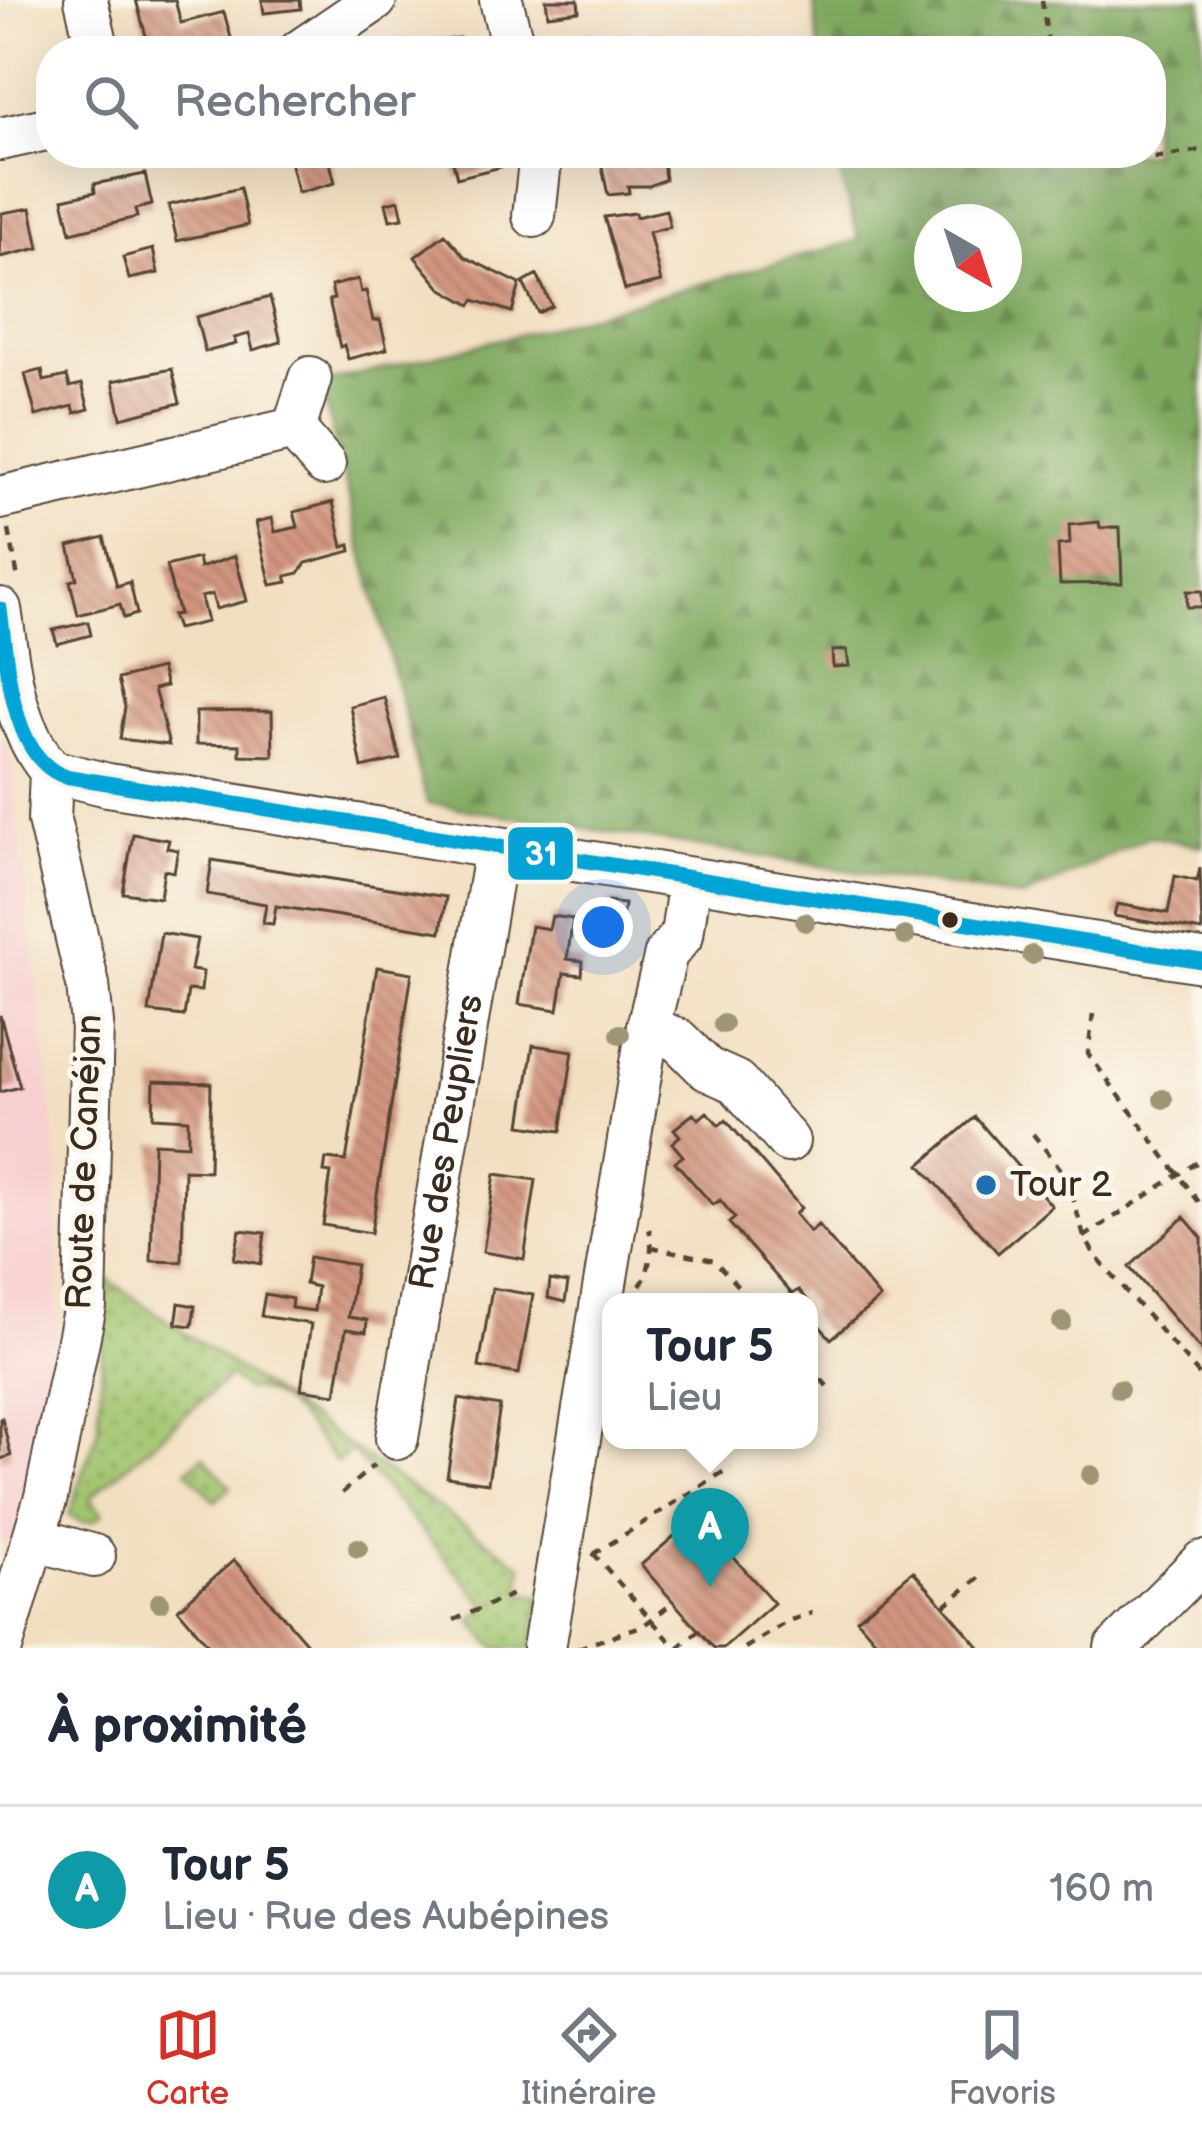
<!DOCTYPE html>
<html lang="fr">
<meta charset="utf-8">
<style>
:root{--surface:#fff;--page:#f2f2f3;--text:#1f2937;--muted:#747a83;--line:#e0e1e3;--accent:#d93025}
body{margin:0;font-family:"Balsamiq Sans",sans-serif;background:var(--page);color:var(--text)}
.compass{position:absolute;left:914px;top:204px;width:108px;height:108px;border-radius:50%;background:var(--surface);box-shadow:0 12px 48px #0002;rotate:141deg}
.you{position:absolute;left:603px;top:927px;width:42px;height:42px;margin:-30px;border:9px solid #fff;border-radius:50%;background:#1a73e8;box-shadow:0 0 0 18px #1a73e833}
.badge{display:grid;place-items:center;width:78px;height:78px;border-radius:50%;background:var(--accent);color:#fff;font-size:39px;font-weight:700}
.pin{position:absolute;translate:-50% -99px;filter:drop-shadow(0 3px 6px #0008)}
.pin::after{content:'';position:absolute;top:63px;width:42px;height:36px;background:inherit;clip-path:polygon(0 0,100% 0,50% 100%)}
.popup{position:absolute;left:602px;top:1293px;width:216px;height:156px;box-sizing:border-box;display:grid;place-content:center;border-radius:24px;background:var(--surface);filter:drop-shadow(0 3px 9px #0005);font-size:39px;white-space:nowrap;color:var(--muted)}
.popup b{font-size:45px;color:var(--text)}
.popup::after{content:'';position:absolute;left:50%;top:100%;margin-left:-24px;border:24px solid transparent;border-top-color:var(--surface)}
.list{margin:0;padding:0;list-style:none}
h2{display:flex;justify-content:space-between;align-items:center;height:156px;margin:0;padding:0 48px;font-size:51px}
h2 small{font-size:39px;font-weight:400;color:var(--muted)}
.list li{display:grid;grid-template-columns:78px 1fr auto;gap:36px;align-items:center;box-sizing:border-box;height:168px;padding:0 48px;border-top:3px solid var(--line)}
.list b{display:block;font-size:45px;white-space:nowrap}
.list p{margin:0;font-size:39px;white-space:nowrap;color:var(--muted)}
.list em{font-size:39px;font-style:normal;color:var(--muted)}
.icon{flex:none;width:66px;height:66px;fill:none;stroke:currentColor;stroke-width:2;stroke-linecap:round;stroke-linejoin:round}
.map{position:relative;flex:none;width:1202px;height:1648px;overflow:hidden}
.search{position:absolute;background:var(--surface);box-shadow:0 12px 48px #0002;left:36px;right:36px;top:36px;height:132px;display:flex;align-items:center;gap:30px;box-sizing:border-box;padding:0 42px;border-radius:48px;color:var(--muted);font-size:45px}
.sheet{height:324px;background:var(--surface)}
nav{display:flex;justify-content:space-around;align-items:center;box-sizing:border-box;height:168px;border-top:3px solid var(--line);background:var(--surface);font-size:33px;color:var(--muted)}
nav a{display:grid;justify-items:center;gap:6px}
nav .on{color:var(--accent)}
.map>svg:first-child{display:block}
</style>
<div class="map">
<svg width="1202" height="1648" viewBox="0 0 1202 1648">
<defs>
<pattern id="grass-dots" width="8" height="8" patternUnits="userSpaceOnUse" patternTransform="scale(3)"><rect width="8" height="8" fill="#a1c56e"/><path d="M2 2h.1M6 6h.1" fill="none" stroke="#84a05a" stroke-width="1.8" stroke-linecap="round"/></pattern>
<pattern id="forest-firs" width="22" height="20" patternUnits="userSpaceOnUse" patternTransform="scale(3)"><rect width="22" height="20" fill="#80aa61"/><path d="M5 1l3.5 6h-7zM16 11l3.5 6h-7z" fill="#6a8b4f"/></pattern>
<pattern id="building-back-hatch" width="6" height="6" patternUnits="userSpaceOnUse" patternTransform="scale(3)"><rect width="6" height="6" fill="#d39680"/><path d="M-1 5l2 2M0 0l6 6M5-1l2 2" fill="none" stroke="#ac7b68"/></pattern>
</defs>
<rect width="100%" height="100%" fill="#fbf7ec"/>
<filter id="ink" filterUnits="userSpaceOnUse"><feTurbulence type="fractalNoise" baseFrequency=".00833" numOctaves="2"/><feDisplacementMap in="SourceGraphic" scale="24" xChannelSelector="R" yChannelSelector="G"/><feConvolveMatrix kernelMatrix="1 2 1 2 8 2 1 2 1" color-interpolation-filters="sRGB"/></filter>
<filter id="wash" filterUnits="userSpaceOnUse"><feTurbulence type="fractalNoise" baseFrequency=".004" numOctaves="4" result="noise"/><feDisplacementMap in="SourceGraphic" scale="48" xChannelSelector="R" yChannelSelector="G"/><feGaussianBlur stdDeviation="2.7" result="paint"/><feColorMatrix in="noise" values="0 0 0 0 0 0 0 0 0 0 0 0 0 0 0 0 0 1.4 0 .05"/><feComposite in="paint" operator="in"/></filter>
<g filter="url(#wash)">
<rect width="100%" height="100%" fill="#f2dfc1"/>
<!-- built -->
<path fill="#f7cfd0" d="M0,728l11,34 47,407 -2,165 -32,202 -24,5z"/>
<!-- grass -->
<path fill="url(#grass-dots)" stroke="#6e7846" stroke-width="3" d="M107,1279l416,287 -3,26 21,4 -9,52h-37l-23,-27 15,-15 -135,-155 -16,11c-20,-24 -56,-78 -91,-72l-15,-14 -140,122 13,16 -10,7 -11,1 -13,-7 29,-85z
M203,1456l28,31 -16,14 -28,-31z"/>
<!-- forest -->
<path fill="url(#forest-firs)" stroke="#5e6a40" stroke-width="3" fill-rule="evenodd" d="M814,0h388v846l-53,-10 -126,62 -596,-95 -107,-419 209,-52 330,-92 -25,-87h317v-102h-332zM932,222h72v72h-72z"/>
<g id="blocks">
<!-- building -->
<path fill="url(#building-back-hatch)" d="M136,0h39l6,23 43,-11 7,26 -47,13h-34z
M262,0h38l1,9 -37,4z
M546,0h32l1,11 -31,4z
M594,34l3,17h-36l-1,-13z
M459,38l3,13h-64l29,-8z
M288,153h58v1l-17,5 6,24 -37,10z
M451,153h47l3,14 -44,11z
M599,153h55l9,7 2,19 -16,7h-21l1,7 -21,2z
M145,174l7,31 -17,4 2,8 -66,16 -8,-34 32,-7 -1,-8z
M240,188l8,37 -71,16 -8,-36z
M399,200l4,18 -13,2 -4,-17z
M31,208l8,40 -39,9 2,-44z
M666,210l4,17 -21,5 12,50 -36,8 -21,-73 31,-4 1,4z
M445,234l20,23 55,27 -8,28 -38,-12 -3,5 -30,-17 -26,-31z
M153,249l5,24 -29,6 -6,-22z
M537,275l15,31 -14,7 -15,-30z
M358,279l3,13 5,-1 7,30 7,-1 7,29 -39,10 -4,-14 -4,2 -11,-47 5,-1 -3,-13z
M270,297l11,45 -28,8 -4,-16 -15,4 2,6 -31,8 -9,-35z
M172,369l8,34 -59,15 -8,-37z
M42,370l2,11 23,-5 3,11 12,-3 7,25 -14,4 -2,-7 -37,10 -11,-42z
M333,502l10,45 7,-2 1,6 -45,12 -7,10 -13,3 2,6 -17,3 -15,-63 16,-4 3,14 23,-5 -4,-15z
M1099,522l1,6 20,-1 2,56 -62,1 -2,-39 12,-1 -1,-19z
M104,537l13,49 13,-4 7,32 -13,4 -4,-14 -42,11 -8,-34 7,-2 -8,-33z
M235,556l12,45 -31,8 -4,-15 -11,3 6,25 -30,7 -5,-14 7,-1 -13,-48 32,-8 2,10z
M1187,591h15v16h-15z
M88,622l3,13 -34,9 -4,-14z
M847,650l2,16 -16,1 -1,-16z
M161,668l5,18 -12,3 15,56 -49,-6 5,-32 -7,-28z
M384,697l16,62 -38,9 -12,-62z
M272,711l1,45 -33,-1v-10l-44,-1v-32z
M133,834l36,6 -2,8 11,2 -4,22 -10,-2 -4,28 -37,-5z
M212,860l234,37 -5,35 -165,-26 -3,18 -10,-1 3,-19 -59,-10z
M1200,868l2,63 -88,-15 3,-12 51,9 7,-37 22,5z
M608,902l16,2 -2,16 -16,-2z
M552,916l21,3 -6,40 16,2 -1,14 -18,-2 -6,37 -39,-6 12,-78 18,3z
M161,933l36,6 -6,31 12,2 -2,19 -13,-1 -4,26 -35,-4z
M377,967l35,6 -41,260 -48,-8 8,-52 -7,-1 2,-13 20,2z
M0,1015l20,72 -20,5z
M533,1045l40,6 -12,80 -40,-6z
M154,1081l57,2 -2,88 -25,-1 -2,92 -31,-1 3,-118 34,2v-26l-35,-2z
M707,1112l12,13 7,-5 75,88 -6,6 15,18 8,-7 62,73 -49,41 -22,-25 1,-11 -11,-13 -7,4 -63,-71 6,-5 -15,-18 -7,5 -38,-43 8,-6 -11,-13 8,-7 -6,-7 19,-15 6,5z
M975,1117l77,89 -54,47 -78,-88z
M495,1174l41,6 -12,79 -41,-7z
M1184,1217l18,21v113l-73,-84z
M240,1230l25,3 -4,31 -27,-5z
M309,1257l47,8 -8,52 19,3 -1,12 -20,-3 -10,65 -35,-5 10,-65 -50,-8 4,-22 27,5 -1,9 23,3 3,-24 -12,-3z
M550,1280l18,3 -3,19 -17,-4z
M492,1288l41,7 -14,79 -40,-7z
M179,1303l16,3 -3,20 -16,-2z
M459,1399l41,7 -12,77 -41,-6z
M2,1418l9,38 -11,3v-40z
M697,1516l77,87 -51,45h-9l-73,-83z
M234,1560l77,88h-100l-33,-39z
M913,1571l31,35 36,42h-98l-25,-29z"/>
</g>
</g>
<g filter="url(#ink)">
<use href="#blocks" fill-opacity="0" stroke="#564536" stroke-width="3"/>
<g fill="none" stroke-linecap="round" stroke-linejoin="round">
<defs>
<g id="minor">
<path d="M86,0l12,51"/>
<path d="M501,0l13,51"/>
<path d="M300,51l75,-51"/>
<path d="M0,139l51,-11"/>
<path d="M534,216l7,-63"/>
<path d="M294,429l16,-51"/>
<path d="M0,498l294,-69 30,35"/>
<path d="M0,609c9,58 12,116 51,162l-2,49 39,165 4,39 -7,282 -39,191 -45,151"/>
<path d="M51,771l57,14 1094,176"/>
<path d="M648,1027l30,13 29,29 29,13 52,59"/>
<path id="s1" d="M397,1438l99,-590"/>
<path d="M35,1539l59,17"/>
<path d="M544,1648l104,-621 18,-73 16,-19 8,-56"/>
<path d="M1116,1648l86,-86"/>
</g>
</defs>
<!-- minor casing -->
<use href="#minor" stroke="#564536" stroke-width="46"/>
<!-- path -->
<path stroke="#564536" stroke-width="4.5" stroke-dasharray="9 9" stroke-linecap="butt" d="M1042,0l7,51
M1138,153l11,6 53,-9
M9,530l9,48
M1093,1014l-5,40 114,152
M1033,1134l34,43 17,60 13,21 105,120
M1084,1237l118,-78
M651,1247l63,13 38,42
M640,1286c10,-13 14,-43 9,-57
M809,1366l18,20
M342,1493l32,-28
M593,1553l83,95
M594,1554l137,-87
M944,1606l37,-30
M454,1620l66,-29
M578,1648l66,-23 30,-23
M678,1648l21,-18
M745,1648l43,-27 24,-8"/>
<!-- minor -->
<use href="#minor" stroke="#fff" stroke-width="42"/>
<defs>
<path id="bus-1" d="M0,609c7,49 10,148 64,167l1138,185"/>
</defs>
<!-- bus-1 casing -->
<use href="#bus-1" stroke="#fbf7ec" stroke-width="24"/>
<!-- bus-1 -->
<use href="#bus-1" stroke="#06a4d6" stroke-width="15"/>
</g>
<!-- trees -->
<g fill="#9e9575">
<circle cx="805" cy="922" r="10"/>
<circle cx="905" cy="936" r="10"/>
<circle cx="1032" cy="955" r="10"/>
<circle cx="723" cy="1024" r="10"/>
<circle cx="620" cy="1034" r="10"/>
<circle cx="1163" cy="1099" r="10"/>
<circle cx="1062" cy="1322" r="10"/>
<circle cx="1119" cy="1389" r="10"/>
<circle cx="1091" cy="1475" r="10"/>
<circle cx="358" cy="1548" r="10"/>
<circle cx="160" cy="1602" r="10"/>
</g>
</g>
<!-- markers -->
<circle fill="#3b2a1e" stroke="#fbf7ec" stroke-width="4.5" cx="950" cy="920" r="10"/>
<circle fill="#1f6fb2" stroke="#fbf7ec" stroke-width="4.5" cx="986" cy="1185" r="12"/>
<g text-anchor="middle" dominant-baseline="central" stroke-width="10" stroke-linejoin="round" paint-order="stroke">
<!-- street labels -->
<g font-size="36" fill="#3b2a1e" stroke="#fbf7ec">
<text stroke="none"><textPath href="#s1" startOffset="300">Rue des Peupliers</textPath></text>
<text transform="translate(85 1162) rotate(-88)">Route de Canéjan</text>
</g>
<!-- poi labels -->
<g font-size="36" fill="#3b2a1e" stroke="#fbf7ec" text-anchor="start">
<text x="1010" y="1185">Tour 2</text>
</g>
</g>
<rect stroke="#fbf7ec" stroke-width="4.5" x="506" y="825" width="69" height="57" rx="12" fill="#06a4d6"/>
<g font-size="33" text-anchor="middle" font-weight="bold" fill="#fff">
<text x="541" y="865">31</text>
</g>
</svg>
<svg class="compass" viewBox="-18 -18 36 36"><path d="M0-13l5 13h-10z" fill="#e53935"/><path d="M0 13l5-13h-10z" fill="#747a83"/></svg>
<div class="you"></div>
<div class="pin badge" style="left:710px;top:1587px;background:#0f9aa8">A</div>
<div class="popup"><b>Tour 5</b>Lieu</div>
<div class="search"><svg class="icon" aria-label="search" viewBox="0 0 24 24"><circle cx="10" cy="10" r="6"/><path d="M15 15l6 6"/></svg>Rechercher</div>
</div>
<section class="sheet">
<h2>À proximité<small></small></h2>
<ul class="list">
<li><span class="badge" style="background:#0f9aa8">A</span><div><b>Tour 5</b><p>Lieu · Rue des Aubépines</p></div><em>160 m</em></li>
</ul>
</section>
<nav>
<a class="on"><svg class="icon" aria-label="map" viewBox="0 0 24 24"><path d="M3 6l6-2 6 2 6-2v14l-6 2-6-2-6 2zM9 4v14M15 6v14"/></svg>Carte</a>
<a><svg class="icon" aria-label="directions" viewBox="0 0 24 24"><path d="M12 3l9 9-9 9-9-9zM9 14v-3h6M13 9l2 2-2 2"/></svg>Itinéraire</a>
<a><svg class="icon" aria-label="saved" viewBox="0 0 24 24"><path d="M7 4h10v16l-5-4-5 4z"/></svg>Favoris</a>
</nav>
